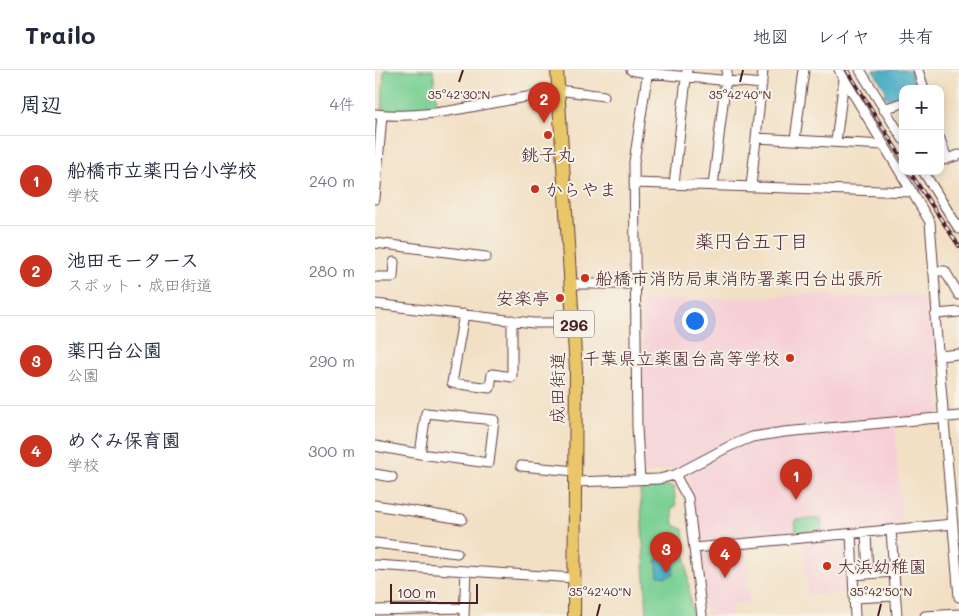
<!DOCTYPE html>
<html lang="ja">
<meta charset="utf-8">
<style>
:root{--surface:#fff;--page:#f2f2f3;--text:#1f2937;--muted:#747a83;--line:#e0e1e3;--accent:#c8321e}
body{margin:0;font-family:Mali,"Klee One",sans-serif;background:var(--page);color:var(--text)}
.controls{position:absolute;right:15px;top:15px;display:grid;overflow:hidden;border-radius:10px;box-shadow:0 2px 12px #0003}
.controls button{width:45px;height:45px;display:grid;place-items:center;padding:0;border:0;border-bottom:1px solid var(--line);background:var(--surface);color:var(--text);font:25px sans-serif}
.scale{position:absolute;left:15px;bottom:12px;width:88px;box-sizing:border-box;padding-left:5px;border:2px solid #4a1f2b;border-top:0;font-size:14px;line-height:18px;white-space:nowrap;color:#4a1f2b;-webkit-text-stroke:4px #f7f3e8;paint-order:stroke}
.you{position:absolute;left:319px;top:250px;width:18px;height:18px;margin:-12px;border:4px solid #fff;border-radius:50%;background:#1a73e8;box-shadow:0 0 0 8px #1a73e833}
.badge{display:grid;place-items:center;width:32px;height:32px;border-radius:50%;background:var(--accent);color:#fff;font-size:16px;font-weight:700}
.pin{position:absolute;translate:-50% -41px;filter:drop-shadow(0 1px 2px #0008)}
.pin::after{content:'';position:absolute;top:26px;width:18px;height:15px;background:inherit;clip-path:polygon(0 0,100% 0,50% 100%)}
.list{margin:0;padding:0;list-style:none}
h2{display:flex;justify-content:space-between;align-items:center;height:65px;margin:0;padding:0 20px;font-size:21px}
h2 small{font-size:16px;font-weight:400;color:var(--muted)}
.list li{display:grid;grid-template-columns:32px 1fr auto;gap:15px;align-items:center;box-sizing:border-box;height:90px;padding:0 20px;border-top:1px solid var(--line)}
.list b{display:block;font-size:19px;white-space:nowrap}
.list p{margin:0;font-size:16px;white-space:nowrap;color:var(--muted)}
.list em{font-size:16px;font-style:normal;color:var(--muted)}
.map{position:relative;flex:none;width:584px;height:546px;overflow:hidden}
header{display:flex;align-items:center;gap:30px;box-sizing:border-box;height:70px;padding:0 25px;background:var(--surface);border-bottom:1px solid var(--line)}
header strong{font-size:24px}
nav{display:flex;gap:28px;margin-inline-start:auto;font-size:18px}
main{display:flex}
aside{flex:1;background:var(--surface)}
.map>svg:first-child{display:block}
</style>
<header>
<strong>Trailo</strong>
<nav><a>地図</a><a>レイヤ</a><a>共有</a></nav>
</header>
<main>
<aside>
<h2>周辺<small>4件</small></h2>
<ul class="list">
<li><span class="badge">1</span><div><b>船橋市立薬円台小学校</b><p>学校</p></div><em>240 m</em></li>
<li><span class="badge">2</span><div><b>池田モータース</b><p>スポット · 成田街道</p></div><em>280 m</em></li>
<li><span class="badge">3</span><div><b>薬円台公園</b><p>公園</p></div><em>290 m</em></li>
<li><span class="badge">4</span><div><b>めぐみ保育園</b><p>学校</p></div><em>300 m</em></li>
</ul>
</aside>
<div class="map">
<svg width="584" height="546" viewBox="0 0 584 546">
<rect width="100%" height="100%" fill="#f7f3e8"/>
<filter id="ink" filterUnits="userSpaceOnUse"><feTurbulence type="fractalNoise" baseFrequency=".02" numOctaves="2"/><feDisplacementMap in="SourceGraphic" scale="10" xChannelSelector="R" yChannelSelector="G"/><feConvolveMatrix kernelMatrix="1 2 1 2 8 2 1 2 1" color-interpolation-filters="sRGB"/></filter>
<filter id="wash" filterUnits="userSpaceOnUse"><feTurbulence type="fractalNoise" baseFrequency=".0096" numOctaves="4" result="noise"/><feDisplacementMap in="SourceGraphic" scale="20" xChannelSelector="R" yChannelSelector="G"/><feGaussianBlur stdDeviation="1.12" result="paint"/><feColorMatrix in="noise" values="0 0 0 0 0 0 0 0 0 0 0 0 0 0 0 0 0 1.4 0 .05"/><feComposite in="paint" operator="in"/></filter>
<g filter="url(#wash)">
<rect width="100%" height="100%" fill="#f2e0c4"/>
<!-- built -->
<path fill="#f6cfd6" d="M457,224l1,4 77,-4 22,5 9,115 -158,14 -101,39 -38,6 -2,-172z
M520,355l7,101 -201,19 -4,-5 -8,-66 2,-4 41,-21 21,-8 32,-6z
M472,466l4,56 -43,4 -6,-56z
M370,476l5,56 -18,2 1,11 -27,1 -8,-62 3,-4z"/>
<!-- green -->
<path fill="#78cf93" stroke="#61775f" d="M9,0h49l5,41 -56,3z
M289,415l10,2 2,19 -4,2 2,17 9,4 9,87h-45l-7,-127 2,-3z
M446,448l1,12 -26,3 -1,-13z"/>
<!-- water -->
<path fill="#43abc3" stroke="#466577" d="M498,0h37l6,19h-13v6l-15,4 -5,-4 3,-4z
M289,485l8,3 2,16 -8,3 -8,-1 -2,-16z"/>
</g>
<g filter="url(#ink)">
<g fill="none" stroke-linecap="round" stroke-linejoin="round">
<defs>
<path id="minor" d="M256,0l16,3 115,11
M464,0l91,152 7,92 -2,2 24,281
M485,0l43,69
M543,0l6,19
M183,20l46,6
M508,39l20,-6
M0,44c62,7 122,-16 183,-21
M381,68l128,7
M565,69l7,20
M420,70l9,-70
M461,72l8,-63
M565,91l19,-6
M548,101l36,58
M259,113l279,9
M299,114l13,-114
M338,116l14,-116
M376,117l12,-117
M0,129l7,-84
M0,173l111,14
M558,201h12l14,24
M0,207h18l1,-15
M196,214h65
M0,234l158,19h41
M89,244l-12,69 38,5 2,-14 20,3v-57
M562,244l22,-2
M564,286l20,-2
M0,376l45,8 69,9 5,-43 -68,-7 -6,41
M146,396l54,5
M0,404l17,3
M300,405l13,23 14,118
M265,410l-3,-53 -3,-265 14,-92
M200,412l84,-3 16,-4 55,-29 22,-9 32,-5 175,-16
M0,435l87,14
M516,460l6,86
M491,463l2,41
M476,464l4,82
M0,473l82,10
M319,478l259,-24
M0,495l199,13
M478,505l41,-3
M479,528l41,-2
M0,540l89,-2
M89,546l2,-45
M550,546l34,-2"/>
<path id="highway" d="M182,0l19,300 -2,246"/>
</defs>
<!-- minor casing -->
<use href="#minor" stroke="#633c42" stroke-width="11"/>
<!-- highway casing -->
<use href="#highway" stroke="#633c42" stroke-width="14"/>
<!-- minor -->
<use href="#minor" stroke="#fff" stroke-width="9"/>
<!-- highway -->
<use href="#highway" stroke="#e9c769" stroke-width="12"/>
<defs>
<path id="rail" d="M472,0l56,90
M534,101l50,75"/>
</defs>
<!-- rail casing -->
<use href="#rail" stroke="#4a1f2b" stroke-width="4"/>
<!-- rail -->
<use href="#rail" stroke="#f7f3e8" stroke-width="2" stroke-dasharray="5.5" stroke-linecap="butt"/>
</g>
</g>
<!-- ticks -->
<path fill="none" stroke="#4a1f2b" stroke-width="2" d="M84,12l4,-12M365,12l3,-12M222,546l3,-12M503,546l3,-12"/>
<!-- markers -->
<g fill="#c8321e" stroke="#f7f3e8" stroke-width="2">
<circle cx="173" cy="65" r="5"/>
<circle cx="160" cy="119" r="5"/>
<circle cx="210" cy="208" r="5"/>
<circle cx="185" cy="228" r="5"/>
<circle cx="415" cy="288" r="5"/>
<circle cx="452" cy="496" r="5"/>
</g>
<g text-anchor="middle" dominant-baseline="central" stroke-width="4" stroke-linejoin="round" paint-order="stroke">
<!-- shield labels -->
<rect fill="#f7f3e8" stroke="#7e5f64" stroke-width="1" x="179" y="240.5" width="40" height="27" rx="4"/>
<g font-size="16" font-weight="bold" fill="#4a1f2b">
<text x="199" y="254">296</text>
</g>
<!-- poi labels -->
<g font-size="18" fill="#4a1f2b" stroke="#f7f3e8" text-anchor="start">
<text x="173" y="84" text-anchor="middle">銚子丸</text>
<text x="170" y="119">からやま</text>
<text x="220" y="208">船橋市消防局東消防署薬円台出張所</text>
<text x="175" y="228" text-anchor="end">安楽亭</text>
<text x="405" y="288" text-anchor="end">千葉県立薬園台高等学校</text>
<text x="462" y="496">大浜幼稚園</text>
</g>
<!-- street labels -->
<g font-size="18" fill="#4a1f2b" stroke="#f7f3e8">
<text transform="translate(182 318) rotate(-90)">成田街道</text>
</g>
<!-- neighbourhood labels -->
<g font-size="19" fill="#4a1f2b" stroke="#f7f3e8">
<text x="377" y="170">薬円台五丁目</text>
</g>
</g>
<g font-size="12" text-anchor="middle" fill="#4a1f2b" stroke="#f7f3e8" stroke-width="4" stroke-linejoin="round" paint-order="stroke">
<text x="84" y="29">35°42'30"N</text>
<text x="365" y="29">35°42'40"N</text>
<text x="225" y="526">35°42'40"N</text>
<text x="506" y="526">35°42'50"N</text>
</g>
</svg>
<div class="controls">
<button>+</button>
<button>−</button>
</div>
<div class="scale">100 m</div>
<div class="you"></div>
<div class="pin badge" style="left:421px;top:430px">1</div>
<div class="pin badge" style="left:169px;top:53px">2</div>
<div class="pin badge" style="left:291px;top:503px">3</div>
<div class="pin badge" style="left:350px;top:508px">4</div>
</div>
</main>
